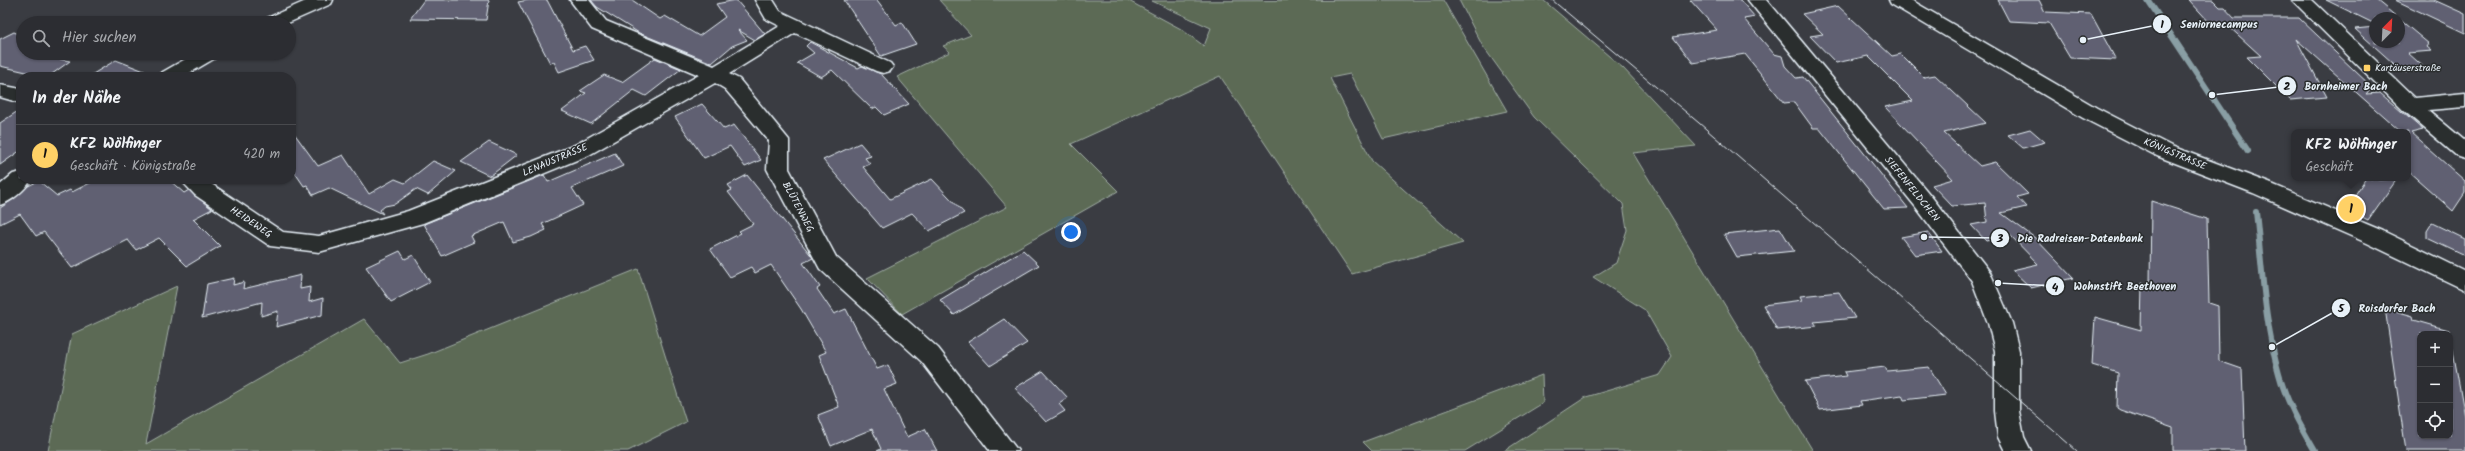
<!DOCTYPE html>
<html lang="de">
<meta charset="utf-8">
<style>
:root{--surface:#2c2d32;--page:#34353a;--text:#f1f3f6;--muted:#a6a8ac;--line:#48494d;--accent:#ffd166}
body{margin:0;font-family:Kalam,sans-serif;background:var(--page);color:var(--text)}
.controls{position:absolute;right:12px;bottom:12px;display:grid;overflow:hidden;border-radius:8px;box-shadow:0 1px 3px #0004}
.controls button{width:36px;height:36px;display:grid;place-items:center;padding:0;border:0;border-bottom:1px solid var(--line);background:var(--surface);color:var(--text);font:20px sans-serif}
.compass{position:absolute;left:2369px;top:12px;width:36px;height:36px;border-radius:50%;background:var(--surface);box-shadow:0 1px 3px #0004;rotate:24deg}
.you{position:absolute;left:1071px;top:232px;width:14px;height:14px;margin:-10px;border:3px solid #fff;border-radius:50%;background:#1a73e8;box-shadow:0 0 0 6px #1a73e833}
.badge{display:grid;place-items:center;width:26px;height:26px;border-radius:50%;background:var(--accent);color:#111;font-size:13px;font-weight:700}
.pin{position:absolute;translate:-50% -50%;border:2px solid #fff;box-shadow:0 1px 4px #0006}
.popup{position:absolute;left:2291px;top:129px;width:120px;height:52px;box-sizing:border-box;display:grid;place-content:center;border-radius:8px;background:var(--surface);filter:drop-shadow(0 1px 3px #0005);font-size:13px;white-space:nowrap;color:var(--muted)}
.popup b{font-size:15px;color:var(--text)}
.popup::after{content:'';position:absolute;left:50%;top:100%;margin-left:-8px;border:8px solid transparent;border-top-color:var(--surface)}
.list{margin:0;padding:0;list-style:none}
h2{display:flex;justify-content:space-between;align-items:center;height:52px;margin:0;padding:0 16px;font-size:17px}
h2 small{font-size:13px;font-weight:400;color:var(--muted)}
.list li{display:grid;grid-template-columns:26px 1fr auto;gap:12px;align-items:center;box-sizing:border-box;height:60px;padding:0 16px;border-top:1px solid var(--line)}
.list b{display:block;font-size:15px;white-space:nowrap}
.list p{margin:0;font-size:13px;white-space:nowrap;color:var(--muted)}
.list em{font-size:13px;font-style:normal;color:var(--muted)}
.icon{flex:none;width:22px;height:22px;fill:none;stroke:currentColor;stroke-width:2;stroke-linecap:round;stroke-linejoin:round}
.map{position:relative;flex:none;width:2465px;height:451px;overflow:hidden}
.search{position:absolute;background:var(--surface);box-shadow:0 1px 3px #0004;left:16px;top:16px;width:280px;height:44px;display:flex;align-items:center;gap:10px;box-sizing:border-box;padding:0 14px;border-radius:22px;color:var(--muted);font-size:15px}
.panel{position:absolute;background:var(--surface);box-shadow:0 1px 3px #0004;left:16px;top:72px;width:280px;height:112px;border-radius:16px}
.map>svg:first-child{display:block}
</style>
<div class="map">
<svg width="2465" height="451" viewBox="0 0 2465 451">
<rect width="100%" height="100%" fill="#3a3c42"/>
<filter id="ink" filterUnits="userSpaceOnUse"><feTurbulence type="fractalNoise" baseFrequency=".025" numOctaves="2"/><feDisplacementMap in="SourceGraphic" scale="8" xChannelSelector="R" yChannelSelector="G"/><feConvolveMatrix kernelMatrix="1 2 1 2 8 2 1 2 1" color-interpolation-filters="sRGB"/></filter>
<g filter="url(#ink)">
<!-- green -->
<path fill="#5b6b54" stroke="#a2aea6" d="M939,0h188l54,29 23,17 7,-18 -59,-27 291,-1 64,111 -124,28 -33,-65 -20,4 42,83 91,82 -111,31 -132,-198 -149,68 47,47 -216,123 -35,-36 140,-71 -110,-130 53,-25 -7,-6 28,-11z
M1459,0h84l80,68 73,78 -63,7 180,298h-309l82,-54 74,-22 12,-18 -27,-47 -52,-33 23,-14 11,-33 -4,-26 -89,-87 -52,-72z
M638,269l48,153 -58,29h-580l24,-117 105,-48 -31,158 218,-125 36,44 28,-9z
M1542,375l1,28 -78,48h-93l-9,-9z"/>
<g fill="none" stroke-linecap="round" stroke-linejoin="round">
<!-- stream -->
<path stroke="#899ea4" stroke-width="6" d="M2148,0l100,151
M2256,212c6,53 8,110 23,162 7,27 22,53 36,77"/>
</g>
<!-- building -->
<path fill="#606072" stroke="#e8f1f8" d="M424,0h65l-3,20 -76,-1z
M529,0h18l26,50 12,-4 9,14 -35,12 -5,-10 -4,1 -32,-61z
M591,0h41l28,19 5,-3 34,20 26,-19 -9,-13 20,-4 29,34 -10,6 -17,-10 9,10 -15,6 -20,17 -73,-30 -42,-26z
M844,0h33l19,25 6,-3 14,22 -35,12z
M1690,0h50l15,17 -11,2 30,35 8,2 3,10 11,12 7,-1 105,131 -24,1 -65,-81h-6l-19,-26 -10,1 -39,-49 -52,9 -20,-26 44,-7z
M1998,0h41l6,12 46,2 25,46 -46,-2 -21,-35 -40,-2z
M2189,0h24l7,7h4l10,11h65l73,69 -6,7 14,-1 43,37 -12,3 54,48v12l-12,18 -45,-40v-39h-7l-105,-93 31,58 -37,3 -43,-43 14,-1 -35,-32h-15z
M2326,0h50l22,18h-23v6z
M2395,0h39l31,14v19z
M1838,6l54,50 9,-2 23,23 11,-2 51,48 -42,10 36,33 15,-4 33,32 -11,3 9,10 -25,6 34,25 38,40 -42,10 -19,-18 26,-6 -28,-29 -24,6 -15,-16 16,-3 -2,-19 -33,3 -20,-21 21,-6 -68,-72 28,-6 -45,-45 -32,7 -26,-27 13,-2 -21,-20z
M2399,19l30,25 -2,3 5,4 -24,2 19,17 -24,2 -48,-43 20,-2v15h24z
M14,32l9,4v17l47,8 -22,16 -48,-11v-27z
M810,42l48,26 4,-2 19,8 28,30 -25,11 -8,-8 -4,2 -40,-39 -11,7 -24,-14 17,-10 -8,-7z
M655,58l26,11 -35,27 -12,-6 -43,34 -29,-13 24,-18 -6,-2 24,-16 18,7z
M116,60l41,16v1h-69z
M702,104l22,25 10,-4 27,35 -16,7 -15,-21 -26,12 -29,-41z
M21,109v41l-21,15v-42z
M291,129l27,37 25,-11 26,39 26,-15 10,4 28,-22 23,10 -28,24 -12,-6 -21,15 -10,2 -5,4 3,4 -54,-26 -16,7 -6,-10 -3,1 -13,-19z
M2030,129l15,13 -22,6 -15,-13z
M489,142l28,13 -27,21 -29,-14z
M860,143l11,13 -6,2 5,6 -7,3 27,32 42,-20 32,34 -35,18 -17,-18 -30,15 -59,-68z
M615,153l8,13 -51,22 11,17 -41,19 4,6 -15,7 -18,5 -9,-20 -33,14 3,6 -32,14 -18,-32 120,-49 4,7z
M747,175l63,79 3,4 -10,5 17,24 -3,2 17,25 12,-5 31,60 11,-4 9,19 -13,5 23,48 18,-8 12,22h-60l4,-2 -9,-20 -41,17 -13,-31 21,-8 -20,-52 7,-3 -25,-43 -30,-44 -16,8 -4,-6 -21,10 -20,-28 31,-16 -2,-2 14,-7 -25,-32 4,-2 -4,-5z
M2366,178l14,2 17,-1 -29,41 -22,-11z
M98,179h70l16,14 5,-3 23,19 -19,10 27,27 -33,20 -28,-28 -23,12 -8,-10 -56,28 -28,-36 -8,4 -16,-22 -20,10v-16l14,-9 14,-13 11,-5 18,15 13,-6 2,2z
M2151,201l56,18 2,84 9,3 1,55 23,8 3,82h-72v-23l-53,-18 -3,-2 1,-35 -26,-8 3,-48 46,13 1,-47 8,3z
M2432,223l33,16v17l-38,-18v-7z
M1780,228l14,23 -57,6 -13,-23z
M1928,232l14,19 -27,4 -14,-18z
M1023,250l16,15 -85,50 -14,-15z
M400,251l5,8 8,-4 17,27 -39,20 -25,-35z
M301,275l-1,14 10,-2 -1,15 14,-4 -1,17 -46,12 2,-16 -17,5 1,-14 -60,16 5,-34 27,-6 -1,7 11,-3 -1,7z
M1839,292l16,26 -41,4 3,4 -40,4 -14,-25 39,-5 -2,-4z
M2385,308l28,8 1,4 35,10 1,4h-30v102h30v-102l15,83v34h-59z
M1004,319l23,24 -37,23 -22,-24z
M1885,367l2,4 42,-4 17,28 -42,5 -2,-5 -42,6 2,4 -42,5 -15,-29 41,-5 -2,-4z
M1043,371l25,27 -9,6 6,7 -19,11 -31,-34z"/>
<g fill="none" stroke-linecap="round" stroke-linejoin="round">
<defs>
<path id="minor" d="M308,0h25l-2,4 -43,19h-25l2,-4z
M570,0h19l17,21 108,45 66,-40 -14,-7 -11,-19h18l7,11 110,52 3,4 -3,4 -7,2 -7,-2 -81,-38 -66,41 10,5 50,61v29l47,88 102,91 80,103h-28l-68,-89 -102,-93 -53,-100 2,-28 -44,-52 -10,-6 -126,72 -166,68 -104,29 -49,-6 -75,-51 -15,-16h24l79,53 36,4 89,-25 167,-66 124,-70 -107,-46z
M1748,0h19l164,196 59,76 22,51 7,28v60l5,26 7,14h-26l-7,-14 -3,-26v-60l-7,-28 -16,-42 -57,-75z
M1889,0h22l186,108 74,38 98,37 114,48 82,40v19l-98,-47 -114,-50 -96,-37 -74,-38 -192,-114z
M2292,0h20l103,98 50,-5v14l-37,3 37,31v18l-7,-2 -55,-47z
M196,53h24l-3,4 -34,20h-25l3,-4z
M0,85l21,4v14l-21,-6z
M21,172v7h11c-7,11 -20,22 -32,26v-20l13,-11z"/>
</defs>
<!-- minor casing -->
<use href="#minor" stroke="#e8f1f8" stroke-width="3"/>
<!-- minor -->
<use href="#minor" fill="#2a2d2e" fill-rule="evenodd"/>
<!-- tram -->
<path stroke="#e8f1f8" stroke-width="1" d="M1552,0l147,123 378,328"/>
</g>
</g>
<!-- markers -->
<rect fill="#ffd166" stroke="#2a2d2e" stroke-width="1.5" x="2363" y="64" width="8" height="8" rx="2"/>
<g text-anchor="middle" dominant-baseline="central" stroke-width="3" stroke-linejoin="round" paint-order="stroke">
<!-- poi labels -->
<g font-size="10" fill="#e8f1f8" stroke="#2a2d2e" text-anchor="start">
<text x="2375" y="68">Kartäuserstraße</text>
</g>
<!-- street labels -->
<g font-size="10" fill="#e8f1f8" stroke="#2a2d2e">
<text transform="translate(2175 154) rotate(23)">KÖNIGSTRASSE</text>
<text transform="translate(555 160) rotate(-23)">LENAUSTRASSE</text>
<text transform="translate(1912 189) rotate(51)">SIEFENFELDCHEN</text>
<text transform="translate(798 207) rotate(62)">BLÜTENWEG</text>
<text transform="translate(251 222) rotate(34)">HEIDEWEG</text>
</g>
</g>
<!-- callouts -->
<path fill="none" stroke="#e8f1f8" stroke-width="1.5" d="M2083 40L2162 24M2212 95L2287 86M1924 237L2000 238M1998 283L2055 286M2272 347L2341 308"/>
<g fill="#e8f1f8" stroke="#2a2d2e" stroke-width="1.5">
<circle cx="2083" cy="40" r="4"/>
<circle cx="2212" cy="95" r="4"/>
<circle cx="1924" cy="237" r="4"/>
<circle cx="1998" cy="283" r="4"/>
<circle cx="2272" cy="347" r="4"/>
<circle cx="2162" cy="24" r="10"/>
<circle cx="2287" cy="86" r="10"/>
<circle cx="2000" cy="238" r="10"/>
<circle cx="2055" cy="286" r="10"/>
<circle cx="2341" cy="308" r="10"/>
</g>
<g font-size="12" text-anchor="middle" font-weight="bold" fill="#111">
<text x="2162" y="28">1</text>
<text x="2287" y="90">2</text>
<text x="2000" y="242">3</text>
<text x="2055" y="291">4</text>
<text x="2341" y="312">5</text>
</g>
<g font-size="11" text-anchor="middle" font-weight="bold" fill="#e8f1f8" stroke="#2a2d2e" stroke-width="3" stroke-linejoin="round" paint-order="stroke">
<text x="2219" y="28">Seniornecampus</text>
<text x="2346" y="90">Bornheimer Bach</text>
<text x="2080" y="242">Die Radreisen-Datenbank</text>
<text x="2125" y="290">Wohnstift Beethoven</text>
<text x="2397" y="312">Roisdorfer Bach</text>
</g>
</svg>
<div class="controls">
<button>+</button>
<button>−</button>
<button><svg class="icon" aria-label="locate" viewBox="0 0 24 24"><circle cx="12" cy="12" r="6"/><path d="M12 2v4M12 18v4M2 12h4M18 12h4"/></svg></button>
</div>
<svg class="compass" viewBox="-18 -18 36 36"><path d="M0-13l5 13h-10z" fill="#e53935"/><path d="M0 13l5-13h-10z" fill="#a6a8ac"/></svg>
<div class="you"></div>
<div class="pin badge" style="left:2351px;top:209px">1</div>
<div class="popup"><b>KFZ Wölfinger</b>Geschäft</div>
<div class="search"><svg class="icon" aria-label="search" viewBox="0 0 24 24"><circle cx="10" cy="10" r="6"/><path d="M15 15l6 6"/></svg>Hier suchen</div>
<section class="panel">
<h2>In der Nähe<small></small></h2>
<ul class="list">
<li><span class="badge">1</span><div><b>KFZ Wölfinger</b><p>Geschäft · Königstraße</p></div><em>420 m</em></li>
</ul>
</section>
</div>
